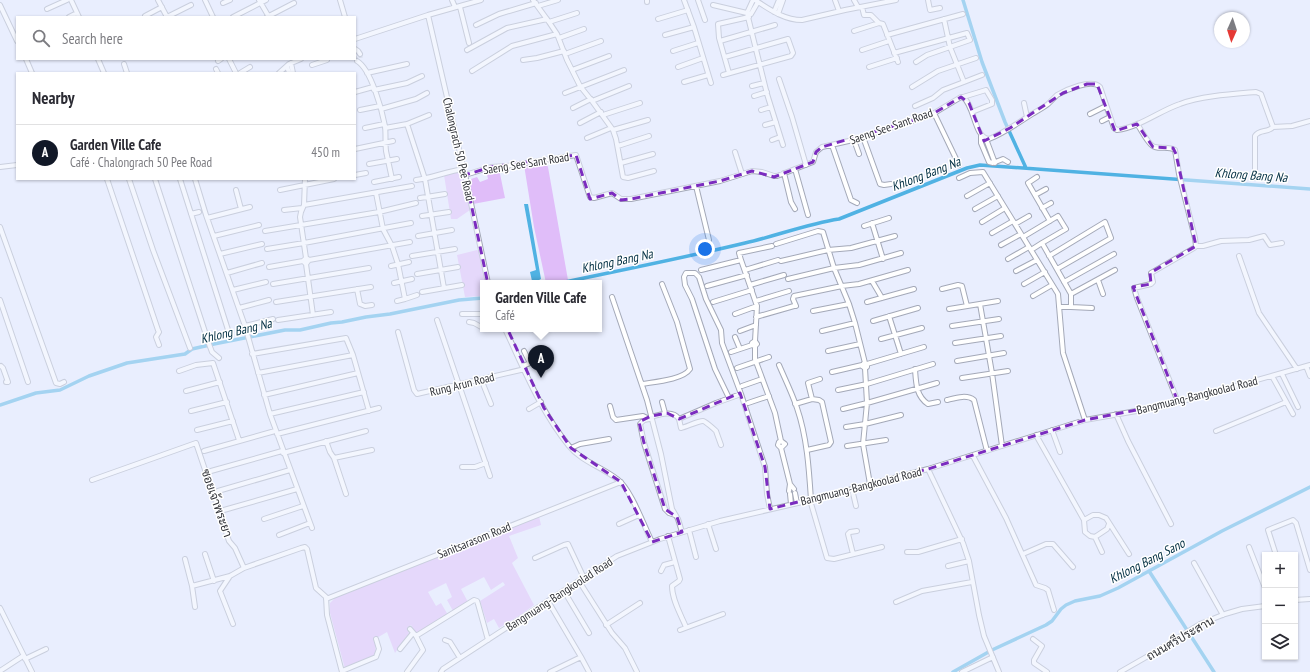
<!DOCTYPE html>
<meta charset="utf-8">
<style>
:root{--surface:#fff;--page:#f2f2f3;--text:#2b2b33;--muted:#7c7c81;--line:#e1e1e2;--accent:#111827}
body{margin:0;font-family:"PT Sans Narrow",Sarabun,sans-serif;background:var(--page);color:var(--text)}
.controls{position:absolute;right:12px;bottom:12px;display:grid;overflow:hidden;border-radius:0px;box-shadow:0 1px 3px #0004}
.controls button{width:36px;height:36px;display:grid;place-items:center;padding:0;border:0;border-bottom:1px solid var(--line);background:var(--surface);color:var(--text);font:20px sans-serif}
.compass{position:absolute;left:1214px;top:12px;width:36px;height:36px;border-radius:50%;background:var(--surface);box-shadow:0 1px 3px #0004;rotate:183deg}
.you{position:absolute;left:705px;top:249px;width:14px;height:14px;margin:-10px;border:3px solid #fff;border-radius:50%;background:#1a73e8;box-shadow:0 0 0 6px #1a73e833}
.badge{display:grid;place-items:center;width:26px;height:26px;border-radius:50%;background:var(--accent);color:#fff;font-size:13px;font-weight:700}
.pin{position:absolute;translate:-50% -33px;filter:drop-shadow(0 1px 2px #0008)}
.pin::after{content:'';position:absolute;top:21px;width:14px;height:12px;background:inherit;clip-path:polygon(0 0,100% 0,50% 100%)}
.popup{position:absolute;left:480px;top:280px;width:122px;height:52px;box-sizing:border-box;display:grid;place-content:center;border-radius:0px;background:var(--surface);filter:drop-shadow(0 1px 3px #0005);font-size:13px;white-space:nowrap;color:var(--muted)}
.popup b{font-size:15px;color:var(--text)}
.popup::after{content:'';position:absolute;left:50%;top:100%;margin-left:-8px;border:8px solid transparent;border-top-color:var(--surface)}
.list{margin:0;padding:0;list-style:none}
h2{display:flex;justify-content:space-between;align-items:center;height:52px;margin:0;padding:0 16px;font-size:17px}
h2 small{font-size:13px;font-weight:400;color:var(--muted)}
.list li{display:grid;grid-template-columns:26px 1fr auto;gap:12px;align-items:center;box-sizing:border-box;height:56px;padding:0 16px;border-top:1px solid var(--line)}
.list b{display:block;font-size:15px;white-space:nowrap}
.list p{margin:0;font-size:13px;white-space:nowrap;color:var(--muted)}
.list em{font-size:13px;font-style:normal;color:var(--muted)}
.icon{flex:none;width:22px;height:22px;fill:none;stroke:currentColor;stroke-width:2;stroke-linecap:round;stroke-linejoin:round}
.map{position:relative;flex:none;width:1310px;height:672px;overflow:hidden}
.search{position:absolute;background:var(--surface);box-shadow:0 1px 3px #0004;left:16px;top:16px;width:340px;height:44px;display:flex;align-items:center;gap:10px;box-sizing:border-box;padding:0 14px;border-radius:0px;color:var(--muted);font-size:15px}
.panel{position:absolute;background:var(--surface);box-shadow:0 1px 3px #0004;left:16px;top:72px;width:340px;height:108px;border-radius:0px}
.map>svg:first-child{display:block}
</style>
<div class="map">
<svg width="1310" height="672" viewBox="0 0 1310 672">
<rect width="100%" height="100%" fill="#e9eefe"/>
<!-- green -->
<path fill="#e0bdf9" d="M545,162l3,5 20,113 -13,3h-9l-12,-56 -10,-62z
M493,168l6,1 6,29 -32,6 -5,-24 9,-3 3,5 8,-3 -2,-9z
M462,171l8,39 -13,9h-6l-7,-44z
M477,250l2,1 7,32h-3v13l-18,1 -8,-42z
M539,516l2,9 -32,11 9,22 -6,5 22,42 -12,9 -23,14 -5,-9 -7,4 -7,-22 25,-16 -2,-3 -12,8 -7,-13 -23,12 7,13 -15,9 -6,-11 5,-3 -6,-14 -18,9 8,14 5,-3 7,12 -32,19 -5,-9 -4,3 2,5 -14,20 -8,-21 -12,7 1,16 -31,14 -15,-56v-10l6,-6z"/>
<!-- water -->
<path fill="#50b2e3" d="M524,204h4l13,75 -6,3 -3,-1 -2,-9 6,-2z"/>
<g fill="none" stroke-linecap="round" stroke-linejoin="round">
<!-- canal -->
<path stroke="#50b2e3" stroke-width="3.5" d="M963,0l19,62 23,60 21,46
M560,283c62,-13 123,-25 185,-40 31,-7 62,-19 94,-24l128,-51 13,-3 330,24
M0,405l36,-12 24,-3 29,-14 38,-13 58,-9 7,-5 22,-5 71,-14h15l31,-7 11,-1 24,-5 24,-3 69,-14 24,-2
M1149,571l65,101
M953,672l39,-22 54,-25 6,-4 9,-12 5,-4 9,-4 25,-5 18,-8 104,-57 88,-44"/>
<!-- minor-tunnel -->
<path stroke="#c4c8d6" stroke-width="4" stroke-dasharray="4 2" stroke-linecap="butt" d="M360,54l1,5
M355,57l2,4"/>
<defs>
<path id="minor" d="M71,0l8,17
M158,0l9,17
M205,0l8,17
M259,0l10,17
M340,0l5,17
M452,0l3,7
M533,0l16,22 8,12 10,26 13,26 12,15 21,29 3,9 7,38 5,1 26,-7
M647,0v2
M684,0l10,27 17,56
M698,0l7,20
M753,0l-6,13 20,81 16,51
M755,0c14,9 29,20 47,20l43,-10 51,-10
M835,0l4,11
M854,0l4,7
M928,0l2,10 10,-2
M223,3l7,-3
M0,5l17,36
M713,5l38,9
M538,6l20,-6
M460,7l9,36
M862,7l2,8h7l8,8 4,1 15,38
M47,9l20,-9
M774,12l5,-12
M778,14l5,-14
M428,15l37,160 23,108
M748,15l3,-1 7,-12
M145,16l17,-9
M69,17l8,-4
M167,17l24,-12
M233,17l33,-17
M267,17l27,-14
M658,19l30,-9
M549,22l28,-9
M476,25l23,-11 37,-11
M854,31l25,-8
M665,35l29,-8
M887,35l76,-21
M559,38l25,-9
M355,39l73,-24 53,-15
M720,41l55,-16
M355,49l3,2 2,3
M467,50l40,-22 40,-9
M862,50l27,-9
M673,51l25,-8
M894,53l73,-20 3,7 -43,15 -11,7
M565,54l36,-13
M26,59l6,14
M98,59l6,14
M229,59l7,14
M523,60l14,-2 27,-7
M218,61l3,-2
M357,61c14,8 25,49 28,65 1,8 0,17 1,25 2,9 4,19 6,28
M291,63l2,10
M124,64l3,9
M312,65l15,-5
M287,66l2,7
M678,67l25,-9
M869,67l28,-9
M216,69l2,4
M572,70l37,-14
M472,71l40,-25 45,-12
M240,73l10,-6
M279,73l10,-9 12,-5
M367,73l40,-9
M729,73l-10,-35 -1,-14 31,-7
M723,75l68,-19 2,-3 -5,-14 -63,18
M779,79l13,38 14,48
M684,82l24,-7
M964,82l18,-7
M752,86l12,-3
M912,87l26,-16 38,-13
M374,90l33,-7 15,-7
M355,92l18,-5
M565,93l59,-23
M754,96l13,-4
M963,97l23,-7 6,10v4l-20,8
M592,101l37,-15
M1024,103l3,14
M915,106l18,-8 10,-8 21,-8 -14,-35 -6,-28
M573,108l18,-9
M381,109l35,-10 11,-6
M360,110l20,-4
M761,110l10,-3
M934,113l25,52
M1090,114l16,-8
M603,115l37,-12
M1102,121l8,-4
M580,123l21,-11
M407,124l18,55 19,109
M1137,124c4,5 12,22 18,23 7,2 14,-1 20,3l4,24 16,64 1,8 -2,2 -43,25 2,9 -2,2 -17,4 3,10 41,104
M765,125l11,-3
M365,128l19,-4
M385,128l22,-4 22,-9
M613,130l35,-10
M981,136v7l8,19 4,1 10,-4 5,3
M863,137l17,47 4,1 7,-1
M587,138l24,-10
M986,139l9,24
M772,140l8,-3
M854,140l5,14
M832,145l19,55 6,3
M618,146l31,-10
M355,149l38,-8
M735,152l7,22
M621,163l32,-9
M369,164l28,-5
M0,167l17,-2
M795,169l13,46
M784,173l7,29 4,7
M355,175l11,-2
M465,175l26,-8 16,-1 69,-11 14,42 4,1 18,-5 9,6h10l89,-18 32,-10 10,1 12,4h3l36,-14 3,-10 6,-5 31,-7 78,-25 30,-18h2c12,9 11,41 26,42 15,-6 29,-16 43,-25 5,-3 11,-6 16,-10 3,-3 6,-6 9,-9 9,-5 35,-17 43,-8l14,41 3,2c23,-3 42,-19 63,-26 21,-8 53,-10 76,-12l5,2 12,33 19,-1 18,-5
M1037,177l-9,6 22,38
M959,178l11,-5 13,-1 75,122 5,59 22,67
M1255,178v-42c4,-7 13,-3 18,-9
M107,179l51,151 1,2 -3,5 3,8
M129,179l24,71 37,98
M155,179l54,165 3,8 7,6
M180,179l49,154
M195,179l11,36 39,111 25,88 42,114
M305,179l-1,26 -3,7 -1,5 6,41
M416,180c17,-2 31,-9 48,-11
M374,182l25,-5
M696,186l13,54
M236,190l5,19
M280,190l54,-11
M376,193l7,36 9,17 6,18 7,35 12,-4
M1035,195l11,-6
M967,196l23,-13
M420,198l25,-4
M304,205l108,-19
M1042,208l9,-5
M975,209l23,-13
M284,210l18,-2
M191,214l8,-2
M422,216l27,-4
M207,218l43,-11
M982,222l23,-14
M872,223l11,36
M1015,224l14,-8
M864,226l25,-8
M0,227l56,156 4,1 4,-2
M265,231l114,-19 37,-9
M992,233l21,-12
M214,236l45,-11
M418,236l34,-6
M1023,237l35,-21 8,13 -24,14
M776,244l42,-13 5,1 11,36 15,36 6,19 10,40
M1001,245l20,-11
M1196,246h7l18,-5 28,-1 15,-4 6,9 12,-2
M267,249l37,-6 107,-20
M1031,250l11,-7 29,51v13h-12
M220,254l42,-10
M412,256l43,-7
M1049,256l56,-34 6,16 -54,31
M1239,256l20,57 38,56
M1008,259l21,-12
M309,260l101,-18
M741,260l-2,-7 33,-7
M781,261l47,-11 23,-2 44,-12
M306,264l3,-4 -3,-2 -3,3 3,3 7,51
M391,266l18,-4
M269,267l34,-6
M701,270l40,-10 16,46 -2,35
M745,270l33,-10
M1016,271l21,-11
M227,273l35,-10
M417,274l41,-7
M788,279l46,-11 25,-3 42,-12
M1098,280l5,14
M872,281l10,17
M1064,282l50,-28
M394,283l18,-4
M273,284l96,-16
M1024,284l21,-12
M750,285l34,-10
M707,286l40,-11
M357,289l3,15 5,2 7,-1
M942,289l16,-4 4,1 5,20
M233,290l33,-8
M422,292l40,-7
M1071,294l44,-24
M1033,296l19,-11
M612,297l35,103 14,54 11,55 6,10 4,13
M0,300l28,82
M397,301l8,-2
M756,301l33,-10
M276,302l95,-15
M713,302l39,-12
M867,302l47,-13
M980,304l12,69 10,73
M796,306l-3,-7 1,-3 48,-10 17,-2 49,-14
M1071,307l21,1
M239,308l30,-8
M949,309l49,-8
M813,311l36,-7
M462,314h21
M735,314l22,-8
M889,316l12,38
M756,317l38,-11
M278,320l53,-8
M437,320l53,156
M873,321l45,-13
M469,322l5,1 9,5
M245,326l28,-7
M952,326l47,-7
M505,329c19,40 36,83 64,117 12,15 33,21 48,33 14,10 27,47 35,63
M740,331l16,-6
M822,331l33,-8
M398,332l16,58 3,4 108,-25
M735,337l5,12
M881,339l41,-11
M955,343l46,-7
M755,346l-3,-1v-2l3,-2 2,3 -2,2v13l20,54 6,28
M828,351l32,-7
M731,352l21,-7
M252,354l94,-16 7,17 16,56
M957,361l47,-8
M530,363l14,-7
M867,364l57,-17
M779,365c6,14 13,28 18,43 10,29 12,61 14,92
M1,366l2,2 5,14h-2
M523,366l7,-3 -6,-12
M1306,366l4,10
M737,368l32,-11
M865,368l2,-1v-2l-3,-2 -2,3 3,2 2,35 -4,41 7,40
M915,369c1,14 1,27 13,35l10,-2
M179,371l17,-6 17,-2 26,77
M832,372l30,-7
M258,373l95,-18
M1282,374l16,33
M1272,376l21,38
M962,378l46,-7
M481,379l10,25
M642,384c11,-2 41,-4 48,-15l-13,-47 -15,-38
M742,386l20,-7
M838,390l29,-6 66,-20
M186,391l34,-9
M264,395l94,-22
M729,398l-14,-29 -23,-70 -7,-14 -1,-8 2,-4h9l4,4 7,22 15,31 1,13 19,51
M947,400c8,-2 20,-6 27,0l13,51
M662,402l3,11
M748,403l21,-7
M795,404l17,-5 -4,-16 12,-4
M610,406l3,11 3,3 27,-4 6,3
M529,409l12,-7
M843,409l24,-6 70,-20
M191,411l36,-9
M270,414l94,-22
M1116,414l12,27 43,83
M651,417c10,-3 22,-7 28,2
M649,419l-5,1 -4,4 4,19 21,66 4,4 6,2
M846,427l19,-3 36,-9
M197,430l36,-9
M1052,430l8,22
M1216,431l70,-29
M277,434l102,-26
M1036,435l48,85 1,12 5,4 5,1 12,-8 2,-5
M326,441l4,11 4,6 12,36
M721,445l-5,-14c-2,-2 -11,-10 -13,-10 -5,0 -17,6 -22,7l-2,-9 37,-16 25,-9 24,73 2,27 3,15
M847,446l39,-6
M571,448l9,-4 29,-5
M781,448l4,-4 -4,-3 -2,1 -1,3 3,3 9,36 4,5
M807,450l22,-5 2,-3 -9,-40 -3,-2 -7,-1
M204,451l71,-20
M283,453l83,-22
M973,456l33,62 30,67 9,3 3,2 6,20
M334,458l38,-8
M462,467h13l11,-4
M928,469l35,74 6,18 10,54 5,21 15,36
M211,471l71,-20
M92,480l104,-37 33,98 6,7 9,20 57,-20 4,-1 2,2 9,39 10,9 1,18 15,57
M852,489l4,17
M218,491l72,-21
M789,491l1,-7
M795,493l2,10
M790,494l1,10
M810,500l17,58 7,1 48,-12
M224,510l73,-21
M264,519l39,-13
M1084,520l9,-5h6l7,3 23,36
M619,524l20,-9
M708,524l8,25
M689,530l7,27
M279,535l31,-12
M668,536l12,43 -1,2 -7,5c0,14 9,29 14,41
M1095,537l7,15
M1249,547l16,41
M907,552h11l44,-13
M205,554l9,27
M853,554l-5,-20 2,-2 7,-1
M1023,554l23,-10h7l20,23
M1276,555l-8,-25 25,-10 3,3 14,47
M535,558l29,-13 4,-1 16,34
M185,559l7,27 38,-10 14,-8
M1194,563l29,52
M948,566l21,-5
M661,571l3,-6 11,-3
M230,576l-10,15 13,33
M579,581l33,52 13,15 12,24
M192,586l3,21
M564,591l25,42
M326,599l295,-117
M1295,600l15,-1
M548,601l33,56 -31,15
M896,602l26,-11 50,-9
M0,608l32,64
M606,625l34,-22
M680,630l43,-16
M416,636l58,-36 3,1 1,3 10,36
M1033,639l9,7 -8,14v3l13,9
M445,640l5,2 10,16
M400,649l13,-16
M581,657l8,15
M25,659l21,-10
M0,671l23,-15
M342,671l34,-14 3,-8 -3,-10
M407,672l16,-22 -7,-14 -6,-7
M441,672l2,-3 174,-113 43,-17 60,-18 91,-21 117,-31 157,-49 80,-14 145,-41
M962,672l31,-15
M1120,672l35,-20 45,-28 25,-10 17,-5 23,-3"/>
</defs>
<!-- minor casing -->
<use href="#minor" stroke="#a4a9b8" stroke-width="6"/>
<!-- minor -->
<use href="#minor" stroke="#fff" stroke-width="4"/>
</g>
<!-- marked area -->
<path d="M0 0H1310V672H0ZM1087,84h10l18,47 22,-7 16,23 20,1 3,6 20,92 -46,27 1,11 -18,3 45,115 -93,18 -157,49 -158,40 -5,-42 -25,-74 -61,26 -12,-6 -16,3 -12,6 5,21 21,66 12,8 5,15 -30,10 -31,-60 -50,-34 -27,-40 -55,-119 -24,-114 26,-8 85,-12 14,44 22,-6 9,7 10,-1 89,-18 32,-10 22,6 39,-15 3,-10 6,-5 109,-32 30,-18 8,6 15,38 26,-13 53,-35z" fill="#e9eefe" fill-opacity=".55" fill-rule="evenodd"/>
<path fill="none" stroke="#7b2cbf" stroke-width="3" stroke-dasharray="8 5" stroke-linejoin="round" d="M1087,84h10l18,47 22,-7 16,23 20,1 3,6 20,92 -46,27 1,11 -18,3 45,115 -93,18 -157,49 -158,40 -5,-42 -25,-74 -61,26 -12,-6 -16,3 -12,6 5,21 21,66 12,8 5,15 -30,10 -31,-60 -50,-34 -27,-40 -55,-119 -24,-114 26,-8 85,-12 14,44 22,-6 9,7 10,-1 89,-18 32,-10 22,6 39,-15 3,-10 6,-5 109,-32 30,-18 8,6 15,38 26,-13 53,-35z"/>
<g text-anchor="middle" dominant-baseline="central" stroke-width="3" stroke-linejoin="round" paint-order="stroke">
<!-- street labels -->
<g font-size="12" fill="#303238" stroke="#fff">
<text transform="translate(891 126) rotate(-19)">Saeng See Sant Road</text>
<text transform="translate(459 149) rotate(77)">Chalongrach 50 Pee Road</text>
<text transform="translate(526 163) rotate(-9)">Saeng See Sant Road</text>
<text transform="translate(462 384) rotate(-14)">Rung Arun Road</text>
<text transform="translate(1197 395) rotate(-14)">Bangmuang-Bangkoolad Road</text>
<text transform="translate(861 486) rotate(-14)">Bangmuang-Bangkoolad Road</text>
<text transform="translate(217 503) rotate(71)">ซอยเจ้าพระยา</text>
<text transform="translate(474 540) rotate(-22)">Sanitsarasom Road</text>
<text transform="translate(559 594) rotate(-33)">Bangmuang-Bangkoolad Road</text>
<text transform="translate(1180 638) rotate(-30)">ถนนศรีประสาน</text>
</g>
<!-- water labels -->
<g font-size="13" font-style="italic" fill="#022f43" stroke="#fff">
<text transform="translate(926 174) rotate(-21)">Khlong Bang Na</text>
<text transform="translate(1251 175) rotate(4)">Khlong Bang Na</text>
<text transform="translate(617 261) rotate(-12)">Khlong Bang Na</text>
<text transform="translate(236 331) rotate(-13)">Khlong Bang Na</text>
<text transform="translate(1147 561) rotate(-27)">Khlong Bang Sano</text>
</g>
</g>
</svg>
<div class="controls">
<button>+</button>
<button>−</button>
<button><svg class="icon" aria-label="layers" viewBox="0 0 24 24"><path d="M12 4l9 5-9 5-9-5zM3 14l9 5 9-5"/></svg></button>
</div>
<svg class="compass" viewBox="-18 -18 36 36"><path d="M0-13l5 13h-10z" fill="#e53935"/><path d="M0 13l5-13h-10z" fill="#7c7c81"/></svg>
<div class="you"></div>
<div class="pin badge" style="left:541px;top:378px">A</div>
<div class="popup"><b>Garden Ville Cafe</b>Café</div>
<div class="search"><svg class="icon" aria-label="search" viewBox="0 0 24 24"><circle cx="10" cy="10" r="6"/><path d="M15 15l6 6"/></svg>Search here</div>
<section class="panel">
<h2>Nearby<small></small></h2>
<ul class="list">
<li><span class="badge">A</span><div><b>Garden Ville Cafe</b><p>Café · Chalongrach 50 Pee Road</p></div><em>450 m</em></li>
</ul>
</section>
</div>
